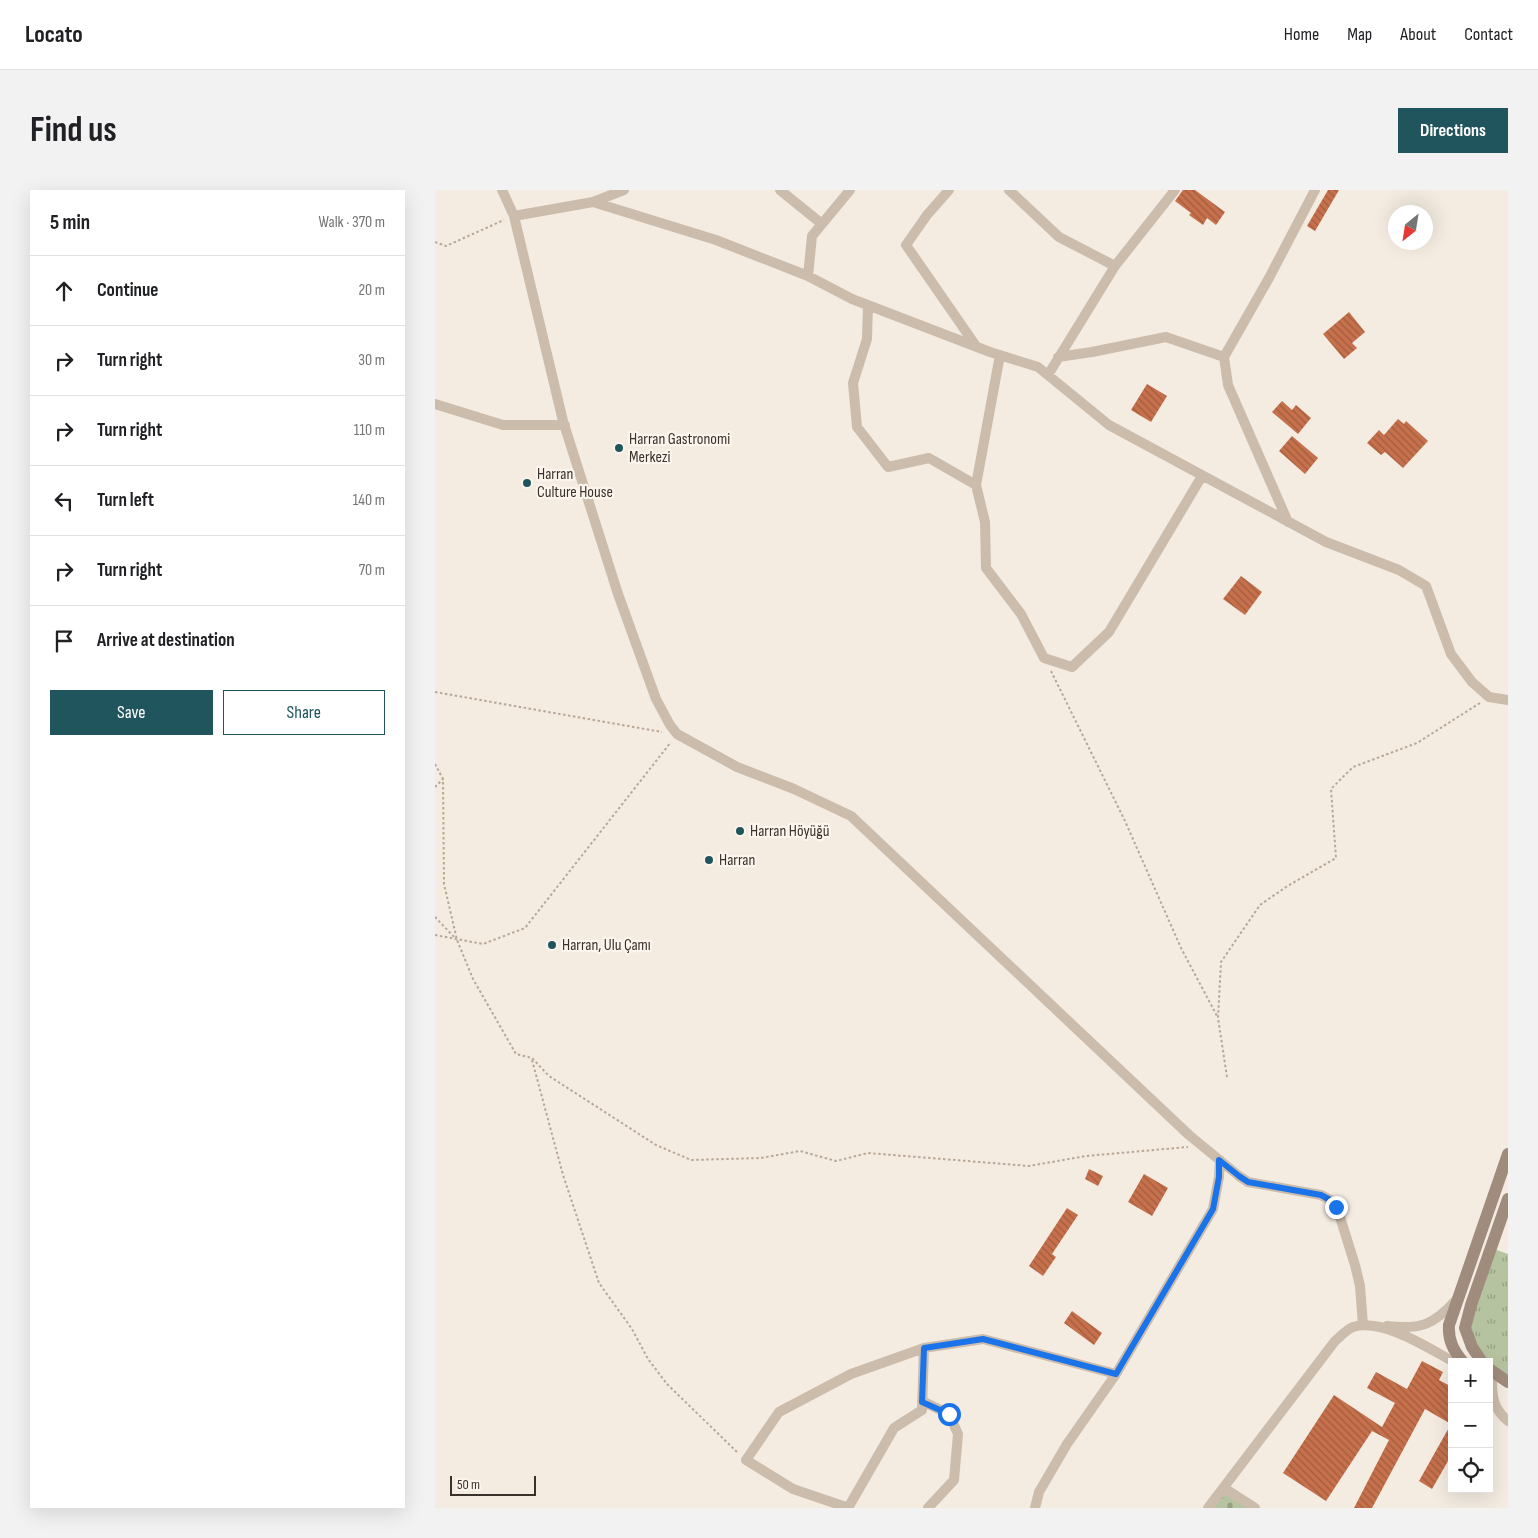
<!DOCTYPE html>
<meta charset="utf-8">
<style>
:root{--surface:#fff;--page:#f2f2f2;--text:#202124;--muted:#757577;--line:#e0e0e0;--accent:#20555d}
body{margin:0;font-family:"Sofia Sans Condensed",sans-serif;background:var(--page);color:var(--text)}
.controls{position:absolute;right:15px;bottom:15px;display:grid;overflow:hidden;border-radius:0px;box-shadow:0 5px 20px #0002}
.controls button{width:45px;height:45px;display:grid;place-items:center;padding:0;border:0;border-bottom:1px solid var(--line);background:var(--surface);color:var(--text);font:25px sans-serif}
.compass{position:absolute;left:953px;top:15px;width:45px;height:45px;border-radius:50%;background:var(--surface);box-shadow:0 5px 20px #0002;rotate:210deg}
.scale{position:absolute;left:15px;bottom:12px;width:86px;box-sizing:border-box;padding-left:5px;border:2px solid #3a312b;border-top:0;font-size:14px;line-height:18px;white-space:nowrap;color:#3a312b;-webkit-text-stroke:4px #fbf5ee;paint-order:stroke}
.stop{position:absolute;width:15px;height:15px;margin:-11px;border:4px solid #1a73e8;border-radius:50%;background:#fff}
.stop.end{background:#1a73e8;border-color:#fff;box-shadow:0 1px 5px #0008}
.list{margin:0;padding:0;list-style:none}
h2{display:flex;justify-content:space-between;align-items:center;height:65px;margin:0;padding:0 20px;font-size:21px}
h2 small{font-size:16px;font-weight:400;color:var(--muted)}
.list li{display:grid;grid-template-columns:32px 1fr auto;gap:15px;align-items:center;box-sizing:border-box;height:70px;padding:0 20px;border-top:1px solid var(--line)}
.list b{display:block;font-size:19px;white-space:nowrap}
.list em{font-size:16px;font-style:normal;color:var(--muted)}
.actions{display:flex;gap:10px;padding:15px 20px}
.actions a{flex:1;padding:11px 0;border:1px solid var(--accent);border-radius:0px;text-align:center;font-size:18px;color:var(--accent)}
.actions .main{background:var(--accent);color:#fff}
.icon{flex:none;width:28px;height:28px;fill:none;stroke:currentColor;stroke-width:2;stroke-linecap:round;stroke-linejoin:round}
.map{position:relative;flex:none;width:1073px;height:1318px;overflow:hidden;border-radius:0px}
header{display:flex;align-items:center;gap:30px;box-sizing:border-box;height:70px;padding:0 25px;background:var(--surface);border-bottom:1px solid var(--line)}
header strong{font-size:24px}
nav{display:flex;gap:28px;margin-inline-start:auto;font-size:18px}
.intro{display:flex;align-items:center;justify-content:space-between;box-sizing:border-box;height:120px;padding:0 30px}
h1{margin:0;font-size:35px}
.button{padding:12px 22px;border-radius:0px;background:var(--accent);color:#fff;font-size:18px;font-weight:700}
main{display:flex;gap:30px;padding:0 30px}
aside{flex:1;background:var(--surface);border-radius:0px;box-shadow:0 5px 20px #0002}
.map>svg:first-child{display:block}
</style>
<header>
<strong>Locato</strong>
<nav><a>Home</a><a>Map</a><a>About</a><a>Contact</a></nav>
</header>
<div class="intro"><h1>Find us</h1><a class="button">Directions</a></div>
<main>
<aside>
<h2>5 min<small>Walk · 370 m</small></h2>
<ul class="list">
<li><svg class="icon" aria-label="ahead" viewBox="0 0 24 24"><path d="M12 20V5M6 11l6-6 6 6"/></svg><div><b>Continue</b></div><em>20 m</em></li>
<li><svg class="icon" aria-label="right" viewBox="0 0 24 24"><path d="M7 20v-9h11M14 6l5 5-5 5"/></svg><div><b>Turn right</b></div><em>30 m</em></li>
<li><svg class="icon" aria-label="right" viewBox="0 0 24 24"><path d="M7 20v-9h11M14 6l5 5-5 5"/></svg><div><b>Turn right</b></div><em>110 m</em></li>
<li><svg class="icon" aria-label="left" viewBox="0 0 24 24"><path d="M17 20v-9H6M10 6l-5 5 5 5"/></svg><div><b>Turn left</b></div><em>140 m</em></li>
<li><svg class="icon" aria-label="right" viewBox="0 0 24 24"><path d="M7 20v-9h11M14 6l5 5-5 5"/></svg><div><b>Turn right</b></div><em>70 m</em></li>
<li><svg class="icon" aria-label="arrive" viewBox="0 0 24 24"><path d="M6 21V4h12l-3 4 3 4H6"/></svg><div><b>Arrive at destination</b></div></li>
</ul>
<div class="actions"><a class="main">Save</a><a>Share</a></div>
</aside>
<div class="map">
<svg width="1073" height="1318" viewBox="0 0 1073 1318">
<defs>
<pattern id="cemetery-stones" width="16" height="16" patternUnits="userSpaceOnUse" patternTransform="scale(1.25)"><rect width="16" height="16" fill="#b6c3a0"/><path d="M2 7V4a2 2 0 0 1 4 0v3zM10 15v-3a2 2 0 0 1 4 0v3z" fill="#959f83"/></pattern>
<pattern id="park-tufts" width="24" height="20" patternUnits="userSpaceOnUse" patternTransform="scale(1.25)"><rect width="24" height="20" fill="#b6c3a0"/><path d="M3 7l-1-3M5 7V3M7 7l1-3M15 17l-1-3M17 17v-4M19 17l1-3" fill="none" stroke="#959f83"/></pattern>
<pattern id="building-back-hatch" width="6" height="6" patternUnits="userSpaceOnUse" patternTransform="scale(1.25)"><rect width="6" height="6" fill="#c6704c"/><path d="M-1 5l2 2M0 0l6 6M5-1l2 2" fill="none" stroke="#a25d3f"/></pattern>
</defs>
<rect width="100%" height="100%" fill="#f4ece1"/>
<!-- cemetery -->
<path fill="url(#cemetery-stones)" d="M789,1298l31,20h-47z"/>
<!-- park -->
<path fill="url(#park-tufts)" d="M1056,1058l17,6v128l-19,-13v-7h-7l-15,-44z"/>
<!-- building -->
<path fill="url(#building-back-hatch)" d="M748,0h12l30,22 -9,13 -9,-7 -4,7 -14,-10 2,-2 -16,-12z
M893,0h11l-24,41 -8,-5z
M914,122l16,20 -13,11 5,5 -13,11 -21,-25z
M712,194l20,12 -16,26 -20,-12z
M847,211l10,9 4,-5 15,13 -13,16 -26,-22z
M963,229l6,5 2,-3 22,20 -25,27 -18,-16 -4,3 -14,-12 12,-13 5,5z
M857,246l26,22 -13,16 -26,-23z
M806,386l21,16 -17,23 -22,-16z
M654,979l14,7 -5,10 -13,-7z
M709,984l24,14 -16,28 -24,-14z
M632,1018l11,7 -26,39 4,3 -13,19 -14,-10z
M637,1121l30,22 -8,12 -30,-22z
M987,1171l21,11 -4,8 13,7v67l-20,35 -13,-8 32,-57 -26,-15 -53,99h-18l35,-68 -17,-9 -46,70 -43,-28 51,-78 48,32 13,-24 -28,-15 9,-16 31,17z"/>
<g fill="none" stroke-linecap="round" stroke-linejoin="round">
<!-- path -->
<path stroke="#b8a796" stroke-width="2" stroke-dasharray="2.5 2.5" stroke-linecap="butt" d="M0,52l11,4 58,-26
M616,481l74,150 56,127 36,68
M0,502l227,40
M0,574l8,15 1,105 13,56 16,39 43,75 16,4 17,18 107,69 35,15 70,-2 39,-7 36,10 32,-8 161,13 57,-10 102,-9
M0,597l8,-8
M0,727l20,21
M0,745l48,9 42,-16 146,-186
M97,870l31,115 36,108 33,46 16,30 19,25 71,69
M792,887l-9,-59 3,-56 39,-57 26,-18 50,-29 -5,-69 22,-22 64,-24 63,-40"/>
<!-- minor -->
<path stroke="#ccbcac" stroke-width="10" d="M67,0l12,26 49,205 55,173 38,105 14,26 7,9 60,33 57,22 57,27 338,319 50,41 9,6 73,13 11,6 4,6 4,10 15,48 5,21 3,39
M345,0l42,34
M514,0l-22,25 -21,30 70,101
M574,0l50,47 56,29
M158,12l31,-12
M79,26l79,-14 123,38 92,36 44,23 138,53 48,15 71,58 217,117 73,28 27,16 25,68 21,28 17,15 19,3
M373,86l4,-40 38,-46
M433,115l-1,34 -14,44 4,44 31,40 41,-9 47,27 9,37 1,46 35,46 23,44 28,9 37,-35 93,-156
M623,167l34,-5 74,-15 58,20
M613,185l67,-109 60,-76
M0,214l68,21h62
M541,295l24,-130
M853,332l-60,-137 -4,-28 45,-79 46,-88
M952,1136c33,4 47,-1 69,-26
M1057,1191c0,18 2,28 16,40
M487,1211l27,13 9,20 -4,46 -26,28
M789,1298l31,20
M413,1318l46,-80 28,-18 2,-62
M414,1318l-56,-19 -47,-29 33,-48 72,-38 73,-26 59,-9 133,35 97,-165 6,-32 1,-17
M600,1318l4,-16 28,-48 49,-70
M773,1318l127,-167c6,-5 11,-11 18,-14 30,-9 75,21 101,35"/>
<!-- secondary -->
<path stroke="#a08c7d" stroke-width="12" d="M1028,1172c-10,-12 -15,-22 -14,-37l59,-171
M1047,1172l-10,-15 -7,-19 6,-23 37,-106
M1054,1179l19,13"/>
</g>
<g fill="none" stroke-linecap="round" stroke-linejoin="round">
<!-- route -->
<path stroke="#1a73e8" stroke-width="6" d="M514,1224l-27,-12 2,-54 59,-9 133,35 97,-165 6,-32v-17l20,16 9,6 73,13 11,6 4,6"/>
</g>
<!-- markers -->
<g fill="#20555d" stroke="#fbf5ee" stroke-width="2">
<circle cx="184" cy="258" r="5"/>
<circle cx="92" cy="293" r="5"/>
<circle cx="305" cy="641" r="5"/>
<circle cx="274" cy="670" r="5"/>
<circle cx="117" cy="755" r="5"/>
</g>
<g text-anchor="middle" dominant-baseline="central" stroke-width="4.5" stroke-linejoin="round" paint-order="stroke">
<!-- poi labels -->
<g font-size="16" fill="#3a312b" stroke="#fbf5ee" text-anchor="start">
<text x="194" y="249">Harran Gastronomi<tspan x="194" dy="18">Merkezi</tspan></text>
<text x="102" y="284">Harran<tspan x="102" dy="18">Culture House</tspan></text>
<text x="315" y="641">Harran Höyüğü</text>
<text x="284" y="670">Harran</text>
<text x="127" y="755">Harran, Ulu Çamı</text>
</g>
</g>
</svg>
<div class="controls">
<button>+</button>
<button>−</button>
<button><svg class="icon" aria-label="locate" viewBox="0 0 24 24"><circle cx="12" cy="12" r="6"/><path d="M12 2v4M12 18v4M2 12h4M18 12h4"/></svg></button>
</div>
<svg class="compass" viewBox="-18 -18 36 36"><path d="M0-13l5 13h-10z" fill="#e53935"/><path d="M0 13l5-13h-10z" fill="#757577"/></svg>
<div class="scale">50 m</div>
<div class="stop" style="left:514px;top:1224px"></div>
<div class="stop end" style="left:901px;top:1017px"></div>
</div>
</main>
